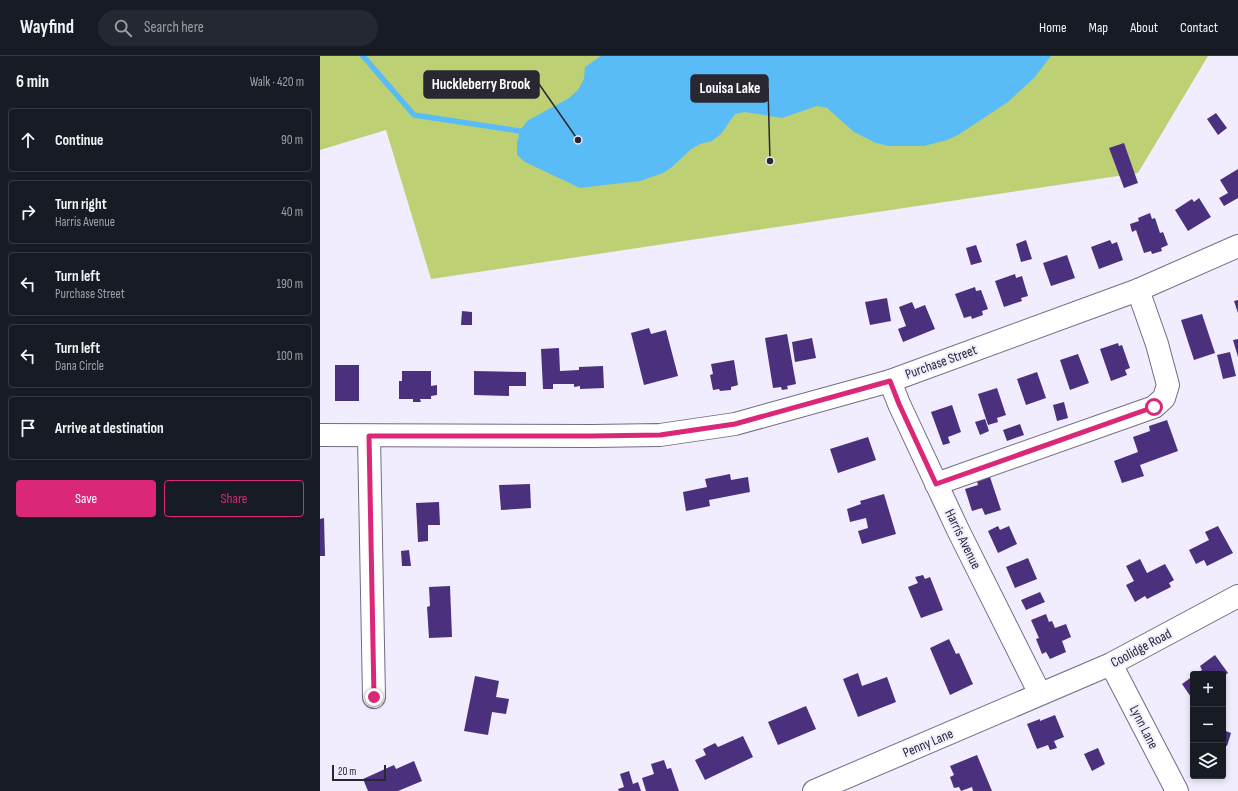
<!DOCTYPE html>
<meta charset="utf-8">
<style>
:root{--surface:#171b24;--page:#242831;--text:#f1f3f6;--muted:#9ea1a6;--line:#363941;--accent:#db2777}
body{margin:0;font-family:"Sofia Sans Condensed",sans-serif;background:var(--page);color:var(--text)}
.controls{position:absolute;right:12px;bottom:12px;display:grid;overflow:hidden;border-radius:4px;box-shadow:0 2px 6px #0003}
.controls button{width:36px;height:36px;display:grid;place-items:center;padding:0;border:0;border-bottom:1px solid var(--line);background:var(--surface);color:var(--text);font:20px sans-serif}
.scale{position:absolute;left:12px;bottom:10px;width:54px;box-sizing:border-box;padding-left:4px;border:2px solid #292731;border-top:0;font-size:11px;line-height:14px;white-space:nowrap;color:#292731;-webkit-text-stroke:3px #f1edfe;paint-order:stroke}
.stop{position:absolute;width:12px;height:12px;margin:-9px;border:3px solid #db2777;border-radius:50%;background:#fff}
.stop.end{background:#db2777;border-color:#fff;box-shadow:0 1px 4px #0008}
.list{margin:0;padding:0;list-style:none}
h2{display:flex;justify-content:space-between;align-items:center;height:52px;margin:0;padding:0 16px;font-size:17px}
h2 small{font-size:13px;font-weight:400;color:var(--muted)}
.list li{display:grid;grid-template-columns:26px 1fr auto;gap:12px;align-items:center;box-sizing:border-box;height:64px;margin:0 8px 8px;padding:0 8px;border:1px solid var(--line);border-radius:4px}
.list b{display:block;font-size:15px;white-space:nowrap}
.list p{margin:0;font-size:13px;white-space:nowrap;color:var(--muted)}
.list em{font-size:13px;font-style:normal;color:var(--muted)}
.actions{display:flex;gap:8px;padding:12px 16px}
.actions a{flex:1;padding:9px 0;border:1px solid var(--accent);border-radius:4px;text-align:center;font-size:14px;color:var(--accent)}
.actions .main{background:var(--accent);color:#fff}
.icon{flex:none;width:22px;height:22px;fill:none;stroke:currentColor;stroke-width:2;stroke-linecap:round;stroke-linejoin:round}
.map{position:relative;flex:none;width:918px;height:735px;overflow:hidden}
header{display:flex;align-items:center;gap:24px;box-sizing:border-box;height:56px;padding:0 20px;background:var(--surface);border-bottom:1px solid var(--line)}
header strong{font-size:19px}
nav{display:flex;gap:22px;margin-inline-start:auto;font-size:14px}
.search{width:280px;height:36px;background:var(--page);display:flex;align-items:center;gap:10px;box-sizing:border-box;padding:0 14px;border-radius:22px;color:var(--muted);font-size:15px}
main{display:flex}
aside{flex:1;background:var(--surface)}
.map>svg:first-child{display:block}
</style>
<header>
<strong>Wayfind</strong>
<div class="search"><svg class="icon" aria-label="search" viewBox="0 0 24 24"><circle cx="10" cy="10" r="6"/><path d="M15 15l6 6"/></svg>Search here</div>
<nav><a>Home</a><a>Map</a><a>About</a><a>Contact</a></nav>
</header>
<main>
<aside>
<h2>6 min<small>Walk · 420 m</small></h2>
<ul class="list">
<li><svg class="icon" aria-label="ahead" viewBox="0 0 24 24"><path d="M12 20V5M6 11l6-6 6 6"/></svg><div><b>Continue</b></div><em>90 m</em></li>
<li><svg class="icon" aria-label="right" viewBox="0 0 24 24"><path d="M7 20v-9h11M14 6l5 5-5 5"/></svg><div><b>Turn right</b><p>Harris Avenue</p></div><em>40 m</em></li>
<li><svg class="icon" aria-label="left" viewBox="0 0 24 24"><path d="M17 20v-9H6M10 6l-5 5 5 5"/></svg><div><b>Turn left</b><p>Purchase Street</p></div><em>190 m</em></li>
<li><svg class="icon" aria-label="left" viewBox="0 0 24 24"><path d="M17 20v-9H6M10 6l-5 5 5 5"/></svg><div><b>Turn left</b><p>Dana Circle</p></div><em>100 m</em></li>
<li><svg class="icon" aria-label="arrive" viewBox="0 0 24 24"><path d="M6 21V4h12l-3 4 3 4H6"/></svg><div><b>Arrive at destination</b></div></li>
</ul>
<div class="actions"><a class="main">Save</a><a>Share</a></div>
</aside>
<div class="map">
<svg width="918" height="735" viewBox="0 0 918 735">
<rect width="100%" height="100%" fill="#f1edfe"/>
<!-- green -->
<path fill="#bed074" d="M0,0h888l-70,117 -707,106 -45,-149 -66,20z"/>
<!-- water -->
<path fill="#59bcf6" d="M281,0h450l-17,22 -26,24 -50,33 -11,5 -23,6h-36l-12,-3 -22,-11 -27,-24 -10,-2 -35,12 -37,-6 -10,2 -14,20 -9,7 -12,3 -10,6 -18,17 -9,6 -23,8 -60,7 -55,-26 -8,-7v-12l3,-12 7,-10 42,-23 9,-8 6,-11 1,-12z"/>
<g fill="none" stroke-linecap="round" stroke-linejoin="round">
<!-- stream -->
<path stroke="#59bcf6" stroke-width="5.5" d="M43,0l51,59 112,17"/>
</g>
<!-- building -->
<path fill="#4a307d" d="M896,57l11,15 -9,7 -11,-16z
M804,87l14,40 -14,5 -15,-40z
M918,113v29l-14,8 -5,-8 9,-5 -8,-13z
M879,142l12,19 -23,14 -13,-21 17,-11 2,3z
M830,157l2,6 3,-1 5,15 3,-1 5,13 -7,3 1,3 -10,3 -1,-3 -7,2 -8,-23 -4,2 -2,-8 9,-3 -1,-3z
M706,184l6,19 -11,3 -5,-18z
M790,184l2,4 5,-2 6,18 -24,9 -8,-22z
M656,189l6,17 -11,3 -5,-17z
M747,199l8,23 -24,8 -8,-23z
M695,218l1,4 6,-2 6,20 -7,2 1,3 -18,6 -9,-26z
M655,231l1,4 5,-1 7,19 -6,2 1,4 -11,4 -1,-3 -7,2 -9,-24z
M567,242l4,23 -21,4 -5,-23z
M918,244v13l-4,-12z
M592,246l3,7 10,-4 10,24 -32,13 -5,-13 8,-3 -7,-19z
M142,255l10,1v13h-11z
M882,258l13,39 -21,7 -13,-40z
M329,272l2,6 15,-4 12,46 -34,9 -13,-52z
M467,278l9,50 -9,2 1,3 -6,1 -1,-3 -8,1 -8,-50z
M492,282l4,20 -21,4 -3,-20z
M918,283v18l-5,-17z
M798,287l1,3 3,-1 8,23 -5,2 2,5 -16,6 -11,-32z
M239,292l1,23 19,-1v-3l24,-1 1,22 -24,1v-3l-6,1v-3h-21v5h-10l-2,-40z
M910,296l6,24 -13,3 -6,-24z
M758,298l11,29 -19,7 -10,-30z
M414,304l4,25 -7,2v3l-11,1 -1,-2 -6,1 -3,-15 3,-1 -2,-10z
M15,309h24v36h-24z
M82,315h29v15l6,-1v10l-6,1v3h-11l1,3h-8v-3h-14v-18h3z
M154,315l52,1v14h-17v10l-35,-1z
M717,316l9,26 -20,7 -9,-26z
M677,332l9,27 -9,3 1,4 -10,3 -10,-31z
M744,346l4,16 -11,3 -4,-16z
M632,349l9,27 -13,5 2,6 -7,2 -12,-33z
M665,363l4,12 -9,4 -5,-13z
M847,364l11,31 -38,14 4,11 -22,7 -8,-22 24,-9 -5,-15 17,-6 -1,-5z
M700,368l4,11 -17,6 -4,-11z
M548,381l8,23 -38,13 -8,-24z
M410,418l1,6 17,-3 2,15 -41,8 1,6 -24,5 -3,-19 24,-5 -2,-8z
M669,418l12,36 -16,5 -3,-7 -10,3 -7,-22 13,-4 -2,-7z
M210,428l1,24 -30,2 -2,-25z
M564,438l12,40 -34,10 -4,-13 10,-3 -2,-10 -16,4 -3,-13 14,-5 -1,-3z
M119,446l1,23h-12v16l-10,1 -2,-39z
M4,462l1,38h-5v-37z
M678,470l2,4 9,-4 8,18 -19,9 -10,-22z
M898,470l15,27 -26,13 -3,-6 -8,4 -7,-14 20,-10 -4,-8z
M89,494l2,16h-9l-1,-15z
M708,502l9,21 -22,9 -9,-21z
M820,503l7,14 18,-9 9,16 -5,3 2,4 -24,12 -2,-3 -10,6 -9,-17 8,-4 -8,-15z
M603,519l2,4 5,-2 13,33 -22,8 -13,-31 10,-4 -3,-6z
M130,530l2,51 -23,1 -2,-31 3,-1 -1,-19z
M720,536l5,10 -19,8 -5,-10z
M726,558l3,8 3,-1 3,7 11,-4 5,13 -9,4 4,11 -16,7 -4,-7 -4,2 -6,-15 3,-1 -8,-18z
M629,583l7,15 3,-1 14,31 -23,11 -20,-47z
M895,599l13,18 -5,3v-2h-27l6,-4 -2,-4z
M538,617l4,13 25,-9 9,25 -38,15 -15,-38z
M155,620l24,5 -3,16 13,2 -3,15 -14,-2 -4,23 -24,-4z
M873,620v24l-11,-16z
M486,650l10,23 -38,16 -10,-23z
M735,659l9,22 -10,4 3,7 -7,2 -2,-5 -11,4 -10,-25 13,-5v2z
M903,674l8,3 -4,13 -4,-1z
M423,680l10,21 -48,23 -10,-20 11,-5 -3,-6 12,-6 3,4z
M778,692l7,16 -13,7 -8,-17z
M657,699l15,36h-19l-1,-4 -11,4 -2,-4 -5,1 -4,-11 4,-2 -4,-9z
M344,704l3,9 4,-1 8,23h-33l-4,-13 12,-4 -3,-10z
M94,705l8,20 -24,10h-30l-5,-12 31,-14 2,4z
M309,715l4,13 5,-2 3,9h-22l-1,-2 6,-2 -4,-13z"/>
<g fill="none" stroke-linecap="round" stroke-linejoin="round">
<defs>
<path id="street" d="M570,325l9,23 59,126 82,164
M49,380l5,261
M616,428l218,-77 10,-9 4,-13 -11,-41 -19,-54
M791,608l66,127
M494,735l297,-127 127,-68"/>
<path id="secondary" d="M0,379l272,1 68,-1 75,-11 155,-43 248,-91 100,-44"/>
</defs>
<!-- street casing -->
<use href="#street" stroke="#716c84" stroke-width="24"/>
<!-- secondary casing -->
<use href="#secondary" stroke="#716c84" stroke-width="24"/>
<!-- street -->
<use href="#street" stroke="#fff" stroke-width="22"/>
<!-- secondary -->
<use href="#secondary" stroke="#fff" stroke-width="22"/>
</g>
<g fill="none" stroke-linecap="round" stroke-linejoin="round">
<!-- route -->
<path stroke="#db2777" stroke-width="5" d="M54,641l-5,-261h223l68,-1 75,-11 155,-43 9,23 37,80 218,-77"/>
</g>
<g text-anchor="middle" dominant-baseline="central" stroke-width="4" stroke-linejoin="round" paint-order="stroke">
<!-- street labels -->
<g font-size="14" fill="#292731" stroke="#f1edfe">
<text transform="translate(621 306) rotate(-20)">Purchase Street</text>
<text transform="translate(643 483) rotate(64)">Harris Avenue</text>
<text transform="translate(821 592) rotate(-28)">Coolidge Road</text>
<text transform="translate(824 671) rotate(63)">Lynn Lane</text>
<text transform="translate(608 687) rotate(-23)">Penny Lane</text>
</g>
</g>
<!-- callouts -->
<path fill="none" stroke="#292731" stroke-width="1.5" d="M258 84L219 28M450 105L448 32"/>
<g fill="#292731" stroke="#f1edfe" stroke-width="1.5">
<circle cx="258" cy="84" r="4"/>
<circle cx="450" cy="105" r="4"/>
</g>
<g fill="#292731" stroke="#292731" stroke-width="1.5">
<rect x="104" y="15" width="115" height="27" rx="4"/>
<rect x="371" y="19" width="77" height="27" rx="4"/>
</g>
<g font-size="15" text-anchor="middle" font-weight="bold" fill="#fff">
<text x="161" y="33">Huckleberry Brook</text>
<text x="410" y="37">Louisa Lake</text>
</g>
</svg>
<div class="controls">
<button>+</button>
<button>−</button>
<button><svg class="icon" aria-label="layers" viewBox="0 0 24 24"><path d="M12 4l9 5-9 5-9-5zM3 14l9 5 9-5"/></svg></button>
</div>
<div class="scale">20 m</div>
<div class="stop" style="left:834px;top:351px"></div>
<div class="stop end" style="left:54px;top:641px"></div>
</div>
</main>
